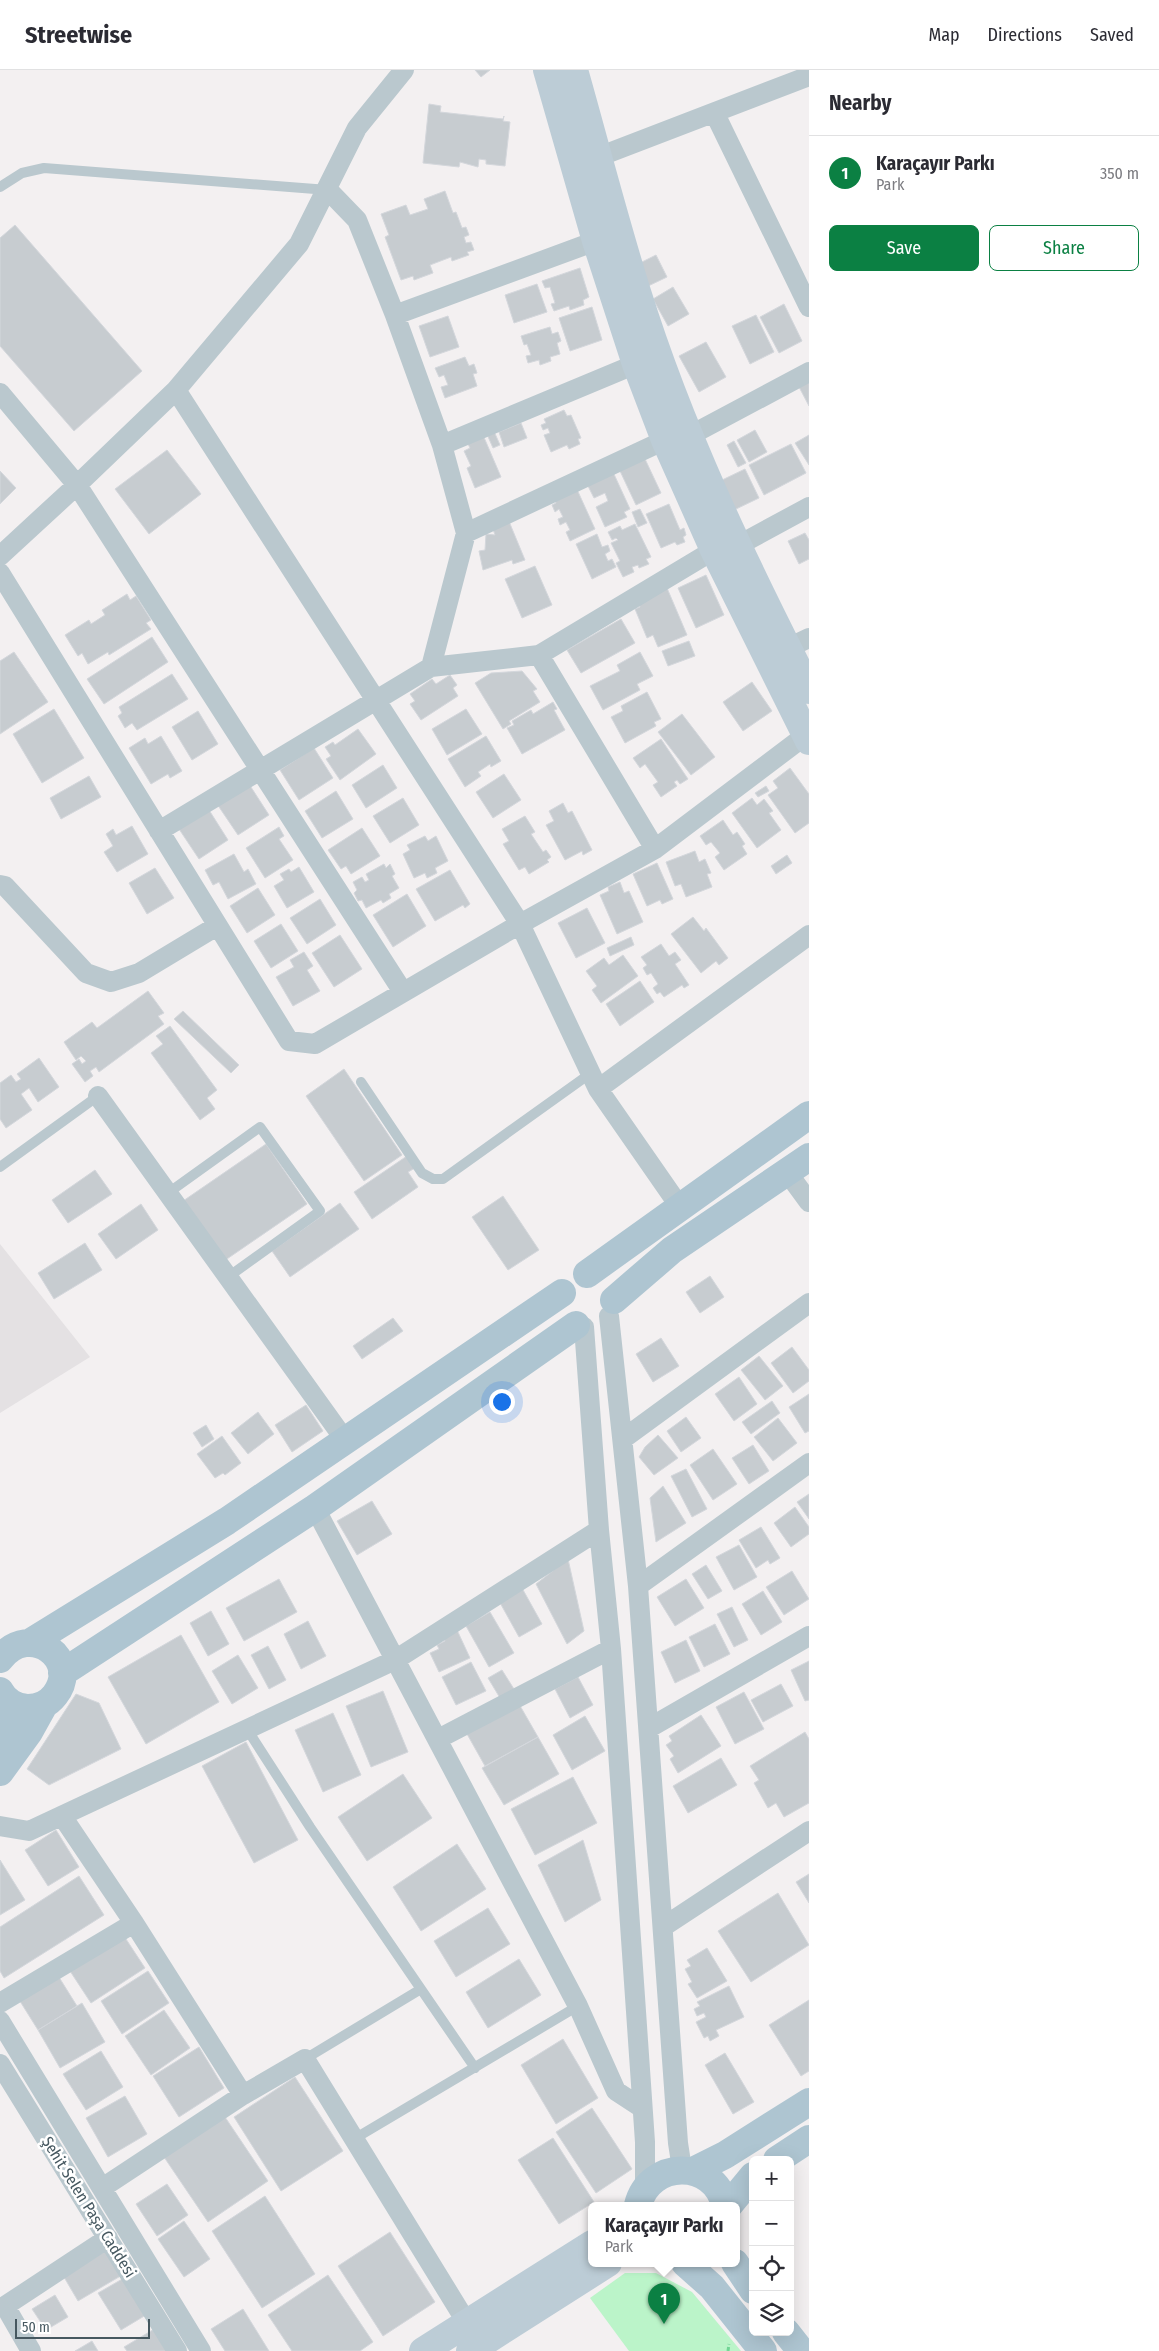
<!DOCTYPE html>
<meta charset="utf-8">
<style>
:root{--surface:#fff;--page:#f2f2f3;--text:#2b2b33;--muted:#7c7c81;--line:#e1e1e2;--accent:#0b8043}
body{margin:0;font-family:"Fira Sans Condensed",sans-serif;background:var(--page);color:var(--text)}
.controls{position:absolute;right:15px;bottom:15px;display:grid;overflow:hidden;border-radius:8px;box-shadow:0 5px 20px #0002}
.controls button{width:45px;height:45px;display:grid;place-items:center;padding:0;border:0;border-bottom:1px solid var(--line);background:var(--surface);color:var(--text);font:25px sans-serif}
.scale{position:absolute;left:15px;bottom:12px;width:135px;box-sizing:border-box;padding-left:5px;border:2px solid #465860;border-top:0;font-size:14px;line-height:18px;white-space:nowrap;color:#465860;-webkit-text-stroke:4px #fff;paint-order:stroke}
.you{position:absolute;left:501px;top:1331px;width:18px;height:18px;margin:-12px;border:4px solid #fff;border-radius:50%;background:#1a73e8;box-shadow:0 0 0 8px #1a73e833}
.badge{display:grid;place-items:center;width:32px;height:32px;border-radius:50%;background:var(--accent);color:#fff;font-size:16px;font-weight:700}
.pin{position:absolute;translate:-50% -41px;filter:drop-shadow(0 1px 2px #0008)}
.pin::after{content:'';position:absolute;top:26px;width:18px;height:15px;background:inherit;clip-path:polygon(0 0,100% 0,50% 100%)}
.popup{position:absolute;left:588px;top:2132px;width:152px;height:65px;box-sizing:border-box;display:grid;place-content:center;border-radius:8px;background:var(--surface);filter:drop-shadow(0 1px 4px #0005);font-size:16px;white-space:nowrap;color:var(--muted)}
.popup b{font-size:19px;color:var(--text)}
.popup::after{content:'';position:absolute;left:50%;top:100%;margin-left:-10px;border:10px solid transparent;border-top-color:var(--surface)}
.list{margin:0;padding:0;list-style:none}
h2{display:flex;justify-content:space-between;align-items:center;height:65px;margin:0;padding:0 20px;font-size:21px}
h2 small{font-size:16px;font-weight:400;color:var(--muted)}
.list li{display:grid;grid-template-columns:32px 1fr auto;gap:15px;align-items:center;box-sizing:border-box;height:75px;padding:0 20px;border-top:1px solid var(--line)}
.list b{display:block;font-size:19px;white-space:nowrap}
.list p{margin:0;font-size:16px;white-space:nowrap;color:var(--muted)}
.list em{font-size:16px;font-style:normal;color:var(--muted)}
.actions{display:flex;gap:10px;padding:15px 20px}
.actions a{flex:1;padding:11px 0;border:1px solid var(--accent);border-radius:8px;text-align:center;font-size:18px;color:var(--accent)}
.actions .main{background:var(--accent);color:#fff}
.icon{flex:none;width:28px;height:28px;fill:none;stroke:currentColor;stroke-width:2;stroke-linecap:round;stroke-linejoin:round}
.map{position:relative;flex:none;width:809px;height:2281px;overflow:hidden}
header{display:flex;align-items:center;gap:30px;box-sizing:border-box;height:70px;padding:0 25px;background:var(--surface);border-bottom:1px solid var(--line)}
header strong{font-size:24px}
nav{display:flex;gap:28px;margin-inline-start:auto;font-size:18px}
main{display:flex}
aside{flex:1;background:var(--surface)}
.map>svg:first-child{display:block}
</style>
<header>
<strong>Streetwise</strong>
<nav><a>Map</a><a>Directions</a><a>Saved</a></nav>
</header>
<main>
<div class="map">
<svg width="809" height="2281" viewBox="0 0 809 2281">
<rect width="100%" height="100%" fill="#f3f0f1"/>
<!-- education -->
<path fill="#e4e1e3" d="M0,1174l90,113 -90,56z"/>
<!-- green -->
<path fill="#bbf4c9" d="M625,2203h31l36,19 49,59h-112l-39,-53z"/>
<!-- building -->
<path fill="#c7ccd0" stroke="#d4d7dc" d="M475,0h15l-9,7z
M429,34l12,2 -1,6 63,7 1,-3 -1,5 7,1 -5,44 -19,-2v-4l-7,-1 -1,8 -18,-5 -1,5 -36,-4z
M445,121l8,22 3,-1 6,16 4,-1 3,8 -5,2 2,6 5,-1 3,8 -7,2 2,3 -17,6 -1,-4 -21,8 3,8 -19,7 -1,-4 -12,4 -16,-43 4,-2 -8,-21 25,-9 4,10 18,-6 -4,-10z
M15,155l127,146 -68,60 -74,-85v-108z
M656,185l11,22 -23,11 -4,-25z
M580,198l9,29 -6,3 1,5 -14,5 -1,-4 -15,5 -3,-7 4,-1 -5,-16 -5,1 -3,-7z
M537,214l10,28 -33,11 -9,-28z
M673,217l16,27 -21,12 -15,-27z
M784,234l18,37 -23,12 -19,-36z
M592,237l10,33 -32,11 -11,-33z
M756,245l18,37 -24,12 -18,-38z
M448,246l11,31 -29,10 -11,-31z
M550,257l2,7 6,-2 3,9 -4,2 3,11 -10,3 1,4 -11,4 -1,-5 -11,3 -2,-7 5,-1 -4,-11 -3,1 -3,-9z
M706,272l20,35 -27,15 -20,-36z
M465,287l4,9 5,-2 3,9 -4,1 4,12 -32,12 -4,-11 7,-2 -4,-10 -5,2 -4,-9z
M809,311v25l-10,-19z
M564,340l3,6 4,-1 10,23 -3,1 2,5 -11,5 -2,-4 -16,7 -7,-17 6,-2 -2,-5 -5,2 -2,-5 5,-2 -2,-4z
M521,353l6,15 -23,9 -5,-15z
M493,359l7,16 -7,3 -7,-16z
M755,360l12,22 -18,10 -12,-22z
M483,365l18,42 -26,11 -8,-20 4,-2 -7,-15 6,-3 -3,-6z
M809,365v30l-14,-22z
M734,371l12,22 -8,4 -11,-22z
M791,374l15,29 -42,22 -15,-30z
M167,380l34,44 -52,40 -34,-45z
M645,389l16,34 -25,12 -16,-34z
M745,399l14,29 -25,12 -14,-29z
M0,401l16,17 -16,16z
M613,402l17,37 -6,3 3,5 -22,10 -9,-20 12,-6 -3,-8 -11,5 -7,-14z
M575,415l20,44 -25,12 -4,-9 4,-2 -4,-8 -6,3 -2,-6 5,-2 -4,-8 -4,3 -3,-7 4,-2 -3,-8z
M669,434l11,26 4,-2 2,7 -3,2 2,5 -8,3 -2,-3 -14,6 -15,-34z
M640,439l7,14 -9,4 -6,-15z
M508,449l17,41 -12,4 -1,-4 -29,10 -4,-19 6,-1 1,-16 9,1 -3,-9z
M635,454l16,33 -5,2 3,5 -10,4 -1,-3 -6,2 2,5 -11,5 -7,-14 4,-2 -9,-18 7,-3 -2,-2 -4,2 -4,-8 12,-6 2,4z
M805,463l4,7v19l-10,5 -11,-23z
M597,464l5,13 6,-2 2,6 -5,3 3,7 4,-2 4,8 -24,12 -16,-35z
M535,496l17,39 -30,13 -17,-39z
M706,505l18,40 -28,13 -18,-40z
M667,518l20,47 -29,12 -5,-12 -6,3 -12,-29 5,-2 -2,-7z
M127,524l3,6 6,-4 15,24 -5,3 5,6 -42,26 -1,-3 -20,12 -6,-11 -4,3 -13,-21 24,-15 2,4 14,-9 -3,-5z
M621,549l14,24 -54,30 -14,-23z
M152,567l16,25 -64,42 -17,-25z
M689,571l6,15 -27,10 -6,-15z
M14,582l34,50 -48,32v-73z
M640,582l13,24 -16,8 3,6 -37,20 -13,-24 30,-15 -3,-6z
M522,601l15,18 -4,2 7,11 -31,19 2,3 -8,5 -28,-46 16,-10z
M172,604l16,25 -51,31 -5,-7 -7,5 -7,-12 4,-3 -3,-6z
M450,605l7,10 -4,3 5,8 -37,24 -11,-16 5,-3 -5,-7 22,-15 4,5z
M752,612l20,29 -29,20 -20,-29z
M647,622l14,27 -7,3 2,4 -31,17 -14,-26 12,-6 -2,-5z
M553,632l4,7 -3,1 11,20 -43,24 -15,-26 7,-3 -2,-4 19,-11 2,4z
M54,639l30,49 -42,25 -29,-49z
M466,639l16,25 -35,21 -15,-26z
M198,641l20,33 -26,16 -20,-33z
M682,644l33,43 -24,18 -33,-43z
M358,659l18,25 -36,26 -14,-21 5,-3 -6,-9 8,-5 2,3z
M161,666l21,35 -12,7 -2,-4 -17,10 -22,-36 16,-10 3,6z
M486,666l15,25 -10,6 -1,-3 -12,8 3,4 -16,11 -17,-28z
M661,669l27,40 -8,5 -3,-4 -3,2 3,4 -16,11 -8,-12 5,-3 -13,-18 -5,4 -7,-10z
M314,678l19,30 -34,22 -19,-30z
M383,695l14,23 -31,20 -14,-23z
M790,698l19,26v29l-14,10 -27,-38 10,-7 -5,-7z
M504,704l17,26 -28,18 -17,-26z
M89,706l12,21 -40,22 -11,-21z
M249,714l20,31 -31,20 -21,-31z
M766,716l3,5 -11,6 -3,-4z
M336,721l17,28 -31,19 -17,-27z
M403,728l16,27 -29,18 -17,-27z
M752,728l5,7 7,-6 9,12 -4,2 12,17 -24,18 -25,-35z
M563,733l5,10 4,-2 20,39 -9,5 -1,-4 -17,9 -19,-35 8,-4 -5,-10z
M209,740l19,30 -29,19 -20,-30z
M525,746l10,16 -4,2 12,18 3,-2 5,7 -4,3 2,2 -20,12 -4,-7 -6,3 -16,-26 6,-3 -7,-12z
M723,750l10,15 4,-3 8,12 -3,2 5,8 -23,16 -9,-13 5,-4 -9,-11 -5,3 -6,-9z
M132,756l16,28 -31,18 -13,-20 9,-6 -7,-12 7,-5 3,6z
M279,757l5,9 -5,3 14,21 -28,18 -19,-30z
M362,758l18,28 -29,18 -5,-8 -5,3 -13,-19z
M425,766l3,5 8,-5 12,25 -13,7 2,5 -10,5 -2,-5 -11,5 -11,-24 7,-4 -3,-5z
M695,781l4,11 6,-3 6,14 -4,1 5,13 -26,10 -5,-13 -6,2 -9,-24z
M234,784l10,18 4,-3 8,15 -28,15 -9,-17 -6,3 -8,-15z
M787,785l5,8 -16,11 -5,-8z
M657,793l16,36 -11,5 -2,-4 -13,6 -14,-32z
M384,794l2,4 4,-4 5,10 -3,2 7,12 -10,6 2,4 -8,5 -2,-3 -15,8 -4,-8 -4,1 -4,-8 3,-3 -4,-8 9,-5 3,5 4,-2 -3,-6z
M299,797l15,25 -27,16 -13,-22 10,-6 -4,-6 9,-5 2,3z
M155,798l19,30 -27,16 -18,-31z
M450,800l20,34 -5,4 -2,-3 -28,16 -19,-32z
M620,812l4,11 5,-2 14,31 -26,12 -17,-39 9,-4 -1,-4z
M258,818l17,27 -28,18 -17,-27z
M407,824l19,32 -33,21 -20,-32z
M320,829l16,26 -29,19 -17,-26z
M587,838l18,35 -29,15 -18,-35z
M693,847l11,14 2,-3 22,30 -9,7 -3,-4 -15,12 -30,-39z
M281,854l17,27 -27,17 -17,-27z
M340,865l22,34 -28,18 -22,-34z
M631,867l3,8 -24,11 -3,-8z
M661,874l8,12 6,-4 6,8 -6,4 14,21 -5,3 -2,-3 -18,12 -4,-5 -3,2 -4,-6 5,-4 -7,-11 -4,2 -4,-7 4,-3 -6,-8z
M304,882l9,14 -6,4 13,21 -27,15 -17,-29 18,-10 -4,-7z
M623,885l15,21 -37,27 -9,-13 5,-4 -11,-15 18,-13 5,7z
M640,911l14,21 -34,24 -14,-22z
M148,921l16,22 -6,3 6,8 -65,48 -3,-5 -6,4 3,5 -8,6 -13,-18 7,-5 3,5 4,-3 -5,-5 -5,4 -12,-18 28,-20 5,6z
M183,941l56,54 -8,8 -57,-54z
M170,956l47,64 -10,8 8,11 -15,11 -49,-67 12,-9 -7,-8z
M39,988l20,29 -21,15 -9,-14 -8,6 11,16 -26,18 -6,-9v-36l11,-8 5,7 5,-3 -4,-5z
M344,999l58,86 -38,26 -58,-85z
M266,1074l41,60 -83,57 -41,-60z
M407,1086l8,12 -7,4 10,15 -46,32 -18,-27z
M95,1100l17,24 -44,29 -16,-23z
M503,1126l36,54 -31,20 -36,-53z
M340,1133l19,26 -69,48 -18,-26z
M141,1134l17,26 -42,29 -18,-25z
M85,1173l17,27 -48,29 -16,-26z
M710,1206l14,21 -24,16 -14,-21z
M393,1248l10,13 -41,28 -9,-13z
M661,1268l18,28 -26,16 -17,-28z
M792,1277l17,23v11l-16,12 -22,-30z
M759,1286l24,30 -18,14 -24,-30z
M739,1307l18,27 -23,17 -19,-27z
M809,1324v37l-4,2 -16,-26z
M772,1331l8,12 -29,21 -9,-12z
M306,1335l17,26 -31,21 -17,-27z
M258,1342l16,22 -26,20 -17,-21z
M686,1347l15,21 -20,14 -14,-21z
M778,1348l19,25 -24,18 -19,-24z
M206,1355l8,14 -12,8 -9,-14z
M658,1365l20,23 -24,17 -15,-18 6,-10z
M222,1366l19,27 -16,12 -2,-2 -8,5 -18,-24z
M753,1375l16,26 -20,13 -17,-26z
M713,1379l24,35 -24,16 -23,-35z
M686,1399l21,40 -15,8 -21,-41z
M663,1416l23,37 -30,19 -6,-44z
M809,1424v25l-12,-17z
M372,1431l20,33 -35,21 -20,-34z
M795,1437l14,20v7l-18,13 -17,-24z
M761,1457l19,31 -10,6 -2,-4 -12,8 -17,-28z
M739,1475l18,32 -23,13 -18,-33z
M568,1489l16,72 -17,13 -31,-60z
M706,1495l16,26 -14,8 -16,-25z
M792,1501l17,28 -25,16 -18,-28z
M279,1509l18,33 -53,29 -18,-33z
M686,1509l18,29 -29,18 -18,-29z
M522,1518l20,36 -23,13 -20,-36z
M763,1521l19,31 -21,13 -19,-31z
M732,1537l16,33 -14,7 -17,-33z
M211,1541l18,33 -21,12 -18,-33z
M490,1542l24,41 -25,14 -23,-41z
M308,1551l18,35 -25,13 -17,-35z
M715,1554l15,30 -26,13 -15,-30z
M457,1560l13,28 -31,14 -9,-19 9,-4 -2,-4 8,-4 -2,-5z
M181,1565l38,67 -73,42 -38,-67z
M686,1570l14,31 -25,12 -14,-31z
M268,1576l18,34 -17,9 -18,-34z
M238,1585l20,33 -26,16 -20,-33z
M809,1591v39l-4,1 -14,-31z
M471,1592l15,29 -30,14 -14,-28z
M502,1600l12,19 -14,9 -12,-20z
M578,1607l15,28 -23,13 -15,-29z
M781,1614l12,22 -30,16 -12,-22z
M383,1621l25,61 -37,15 -25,-61z
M744,1622l20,37 -29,15 -19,-37z
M76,1624l23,9 22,46 -72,36 -22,-16z
M519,1634l19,33 -53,29 -18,-32z
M333,1643l28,62 -38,17 -28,-62z
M701,1645l20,31 -43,27 -8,-14 4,-3 -8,-11 6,-4 -3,-5z
M585,1646l20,35 -33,19 -19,-35z
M805,1662l4,7v64l-25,14 -8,-14 -8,5 -14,-25 5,-3 -9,-14z
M538,1667l21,37 -55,31 -22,-37z
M246,1672l52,98 -44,23 -52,-97z
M721,1688l16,27 -49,28 -15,-27z
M403,1704l29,44 -65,43 -29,-44z
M573,1707l24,46 -62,32 -24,-46z
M56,1760l23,37 -31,19 -23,-36z
M583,1770l18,60 -36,22 -27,-57z
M457,1774l29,45 -65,42 -28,-44z
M0,1790l25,40 -25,15z
M809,1804v29l-13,-21z
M79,1806l25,39 -100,63 -4,-7v-44z
M778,1823l31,52 -58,37 -33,-51z
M488,1838l22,36 -54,33 -22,-36z
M124,1866l21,32 -54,35 -21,-32z
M707,1878l20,33 -30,17 -9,-14 4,-2 -7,-13 6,-3 -4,-6z
M519,1889l22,36 -53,33 -22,-36z
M148,1901l21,32 -47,31 -21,-33z
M57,1904l20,32 -39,24 -20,-32z
M729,1916l15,31 -28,13 3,6 -9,5 -2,-5 -4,2 -8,-16 10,-5 -2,-4 -7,3 -3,-7 6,-3 -3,-4z
M809,1930v71l-8,5 -32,-51z
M82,1933l23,39 -45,26 -22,-38z
M164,1940l26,38 -39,27 -26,-39z
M563,1969l35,59 -42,26 -35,-59z
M199,1977l25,41 -45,29 -26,-41z
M101,1981l22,36 -37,23 -23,-36z
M725,1983l29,49 -21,12 -28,-49z
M295,2007l48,74 -62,40 -47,-74z
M125,2026l22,38 -39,23 -22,-39z
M592,2038l40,61 -36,24 -40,-61z
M225,2047l43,64 -60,41 -44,-65z
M553,2068l41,64 -35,22 -41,-64z
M167,2114l21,31 -31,21 -21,-32z
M265,2126l50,78 -53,34 -50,-77z
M184,2151l26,38 -26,18 -26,-38z
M390,2162l45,70 -52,34 -45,-70z
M106,2175l18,29 -46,27 -17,-29z
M328,2205l45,67 -13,9h-68l-24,-36z
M124,2208l22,37 -25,15 -23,-37z
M55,2225l13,22 -22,13 -14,-21z
M243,2239l26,42h-44l-14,-22z
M156,2258l14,23h-43l-3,-4z
M92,2271l6,10h-23z"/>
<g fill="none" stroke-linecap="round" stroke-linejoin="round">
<!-- path -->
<path stroke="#70d594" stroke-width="3" stroke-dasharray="4 2.5" stroke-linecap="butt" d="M728,2281l1,-7"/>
<!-- service -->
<path stroke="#bac8ce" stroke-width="10" d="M0,117l22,-14 22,-5 284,22
M361,1012l61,91 11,6h10l148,-106
M0,1097l98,-71
M168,1123l92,-66 60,84 -92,66
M247,1659l63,98 165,241
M305,1989l116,-70
M354,2069l224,-133"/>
<!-- minor -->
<path stroke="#bac8ce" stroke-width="20" d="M715,44l94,193
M598,87l211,-81
M328,120l29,30 38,95 47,130
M395,245l201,-74
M176,320l344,534 78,165 82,118
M0,323l77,92 326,507
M689,366l120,-64
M466,463l199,-93
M737,476l72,-39
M0,486l77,-71 99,-95 123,-146 58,-116 47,-58
M0,503l289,468 26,3 205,-120 135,-75 151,-114
M788,578l21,-10
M539,585l116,194
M431,597l35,-134 -24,-88 194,-81
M159,761l272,-164 108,-12 175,-105
M0,815l5,1 81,87 25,9 28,-9 78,-47
M598,1019l211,-154
M98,1026l247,344
M787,1102l22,30
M609,1246l29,270 40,557 4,26
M584,1257l15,203 12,119 34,493v46
M623,1369l186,-136
M315,1438l263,498 38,85 26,17
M638,1516l171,-123
M649,1658l160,-92
M438,1669l173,-90
M62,1746l72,107 109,172
M0,1756l29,5 366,-171 204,-130
M663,1857l146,-96
M0,1933l134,-80
M0,1951l201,330
M0,1994l177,287
M102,2118l141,-93 62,-36 162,264
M31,2281l-26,-45 103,-68"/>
<!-- secondary -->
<path stroke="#bcccd6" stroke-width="28" d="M547,0l49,171 40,123 29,76 49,110 95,191
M574,0c21,74 40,149 63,222 43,138 106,269 172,398
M423,2281l169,-107
M470,2281l138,-88"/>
<!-- primary -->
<path stroke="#aec5d1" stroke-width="28" d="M587,1204l222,-159
M614,1230l58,-50 137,-93
M31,1572l196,-121 335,-228
M0,1589c30,-39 82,1 55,36 -7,9 -16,13 -27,13 -12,0 -23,-7 -28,-17
M62,1603l253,-165 261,-183
M0,1672l17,-36
M0,1702l29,-40 15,-27
M777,2090l32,-21
M693,2101l32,-16 84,-53
M638,2135c11,-45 76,-47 87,0
M729,2135l24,-29
M685,2193l27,24 51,64
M735,2193l18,27
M786,2262l15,19"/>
</g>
<g text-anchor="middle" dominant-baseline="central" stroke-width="5" stroke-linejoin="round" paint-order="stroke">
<!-- street labels -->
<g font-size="16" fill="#465860" stroke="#fff">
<text transform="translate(89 2137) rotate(58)">Şehit Selen Paşa Caddesi</text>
</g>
</g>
</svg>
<div class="controls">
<button>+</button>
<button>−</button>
<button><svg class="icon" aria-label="locate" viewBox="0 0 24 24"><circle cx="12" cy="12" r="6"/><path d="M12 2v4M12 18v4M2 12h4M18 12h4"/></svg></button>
<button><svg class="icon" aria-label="layers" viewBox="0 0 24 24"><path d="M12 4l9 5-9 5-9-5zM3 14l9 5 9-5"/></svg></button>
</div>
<div class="scale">50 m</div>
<div class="you"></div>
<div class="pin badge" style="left:664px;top:2254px">1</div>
<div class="popup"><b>Karaçayır Parkı</b>Park</div>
</div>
<aside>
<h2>Nearby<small></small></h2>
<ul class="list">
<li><span class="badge">1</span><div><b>Karaçayır Parkı</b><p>Park</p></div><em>350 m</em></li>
</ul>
<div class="actions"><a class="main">Save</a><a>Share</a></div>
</aside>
</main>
